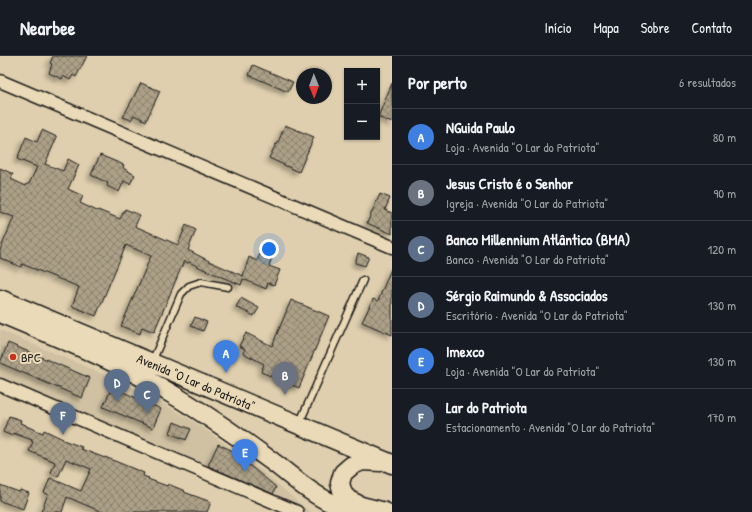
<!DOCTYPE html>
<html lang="pt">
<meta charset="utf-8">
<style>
:root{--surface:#171b24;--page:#242831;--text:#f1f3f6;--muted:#9ea1a6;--line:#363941;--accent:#c8321e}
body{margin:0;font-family:"Patrick Hand",sans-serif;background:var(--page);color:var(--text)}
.controls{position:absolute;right:12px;top:12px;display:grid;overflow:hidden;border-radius:0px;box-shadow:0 1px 3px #0004}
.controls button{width:36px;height:36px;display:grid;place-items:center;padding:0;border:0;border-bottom:1px solid var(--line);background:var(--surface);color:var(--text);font:20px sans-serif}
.compass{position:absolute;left:296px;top:12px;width:36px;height:36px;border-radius:50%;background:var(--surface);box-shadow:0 1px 3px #0004;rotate:179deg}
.you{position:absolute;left:269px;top:193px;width:14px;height:14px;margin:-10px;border:3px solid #fff;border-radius:50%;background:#1a73e8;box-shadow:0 0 0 6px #1a73e833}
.badge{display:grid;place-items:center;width:26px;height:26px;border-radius:50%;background:var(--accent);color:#fff;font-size:13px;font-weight:700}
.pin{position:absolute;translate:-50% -33px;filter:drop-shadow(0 1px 2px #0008)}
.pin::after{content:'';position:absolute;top:21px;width:14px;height:12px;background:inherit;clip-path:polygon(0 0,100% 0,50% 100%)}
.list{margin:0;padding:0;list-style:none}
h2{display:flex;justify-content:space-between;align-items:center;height:52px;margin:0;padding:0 16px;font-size:17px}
h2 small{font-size:13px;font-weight:400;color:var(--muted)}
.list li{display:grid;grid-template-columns:26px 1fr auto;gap:12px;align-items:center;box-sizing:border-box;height:56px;padding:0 16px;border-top:1px solid var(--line)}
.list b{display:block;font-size:15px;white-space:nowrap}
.list p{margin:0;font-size:13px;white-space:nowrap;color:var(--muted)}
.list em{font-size:13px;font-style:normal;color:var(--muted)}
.map{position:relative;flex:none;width:392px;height:456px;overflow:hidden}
header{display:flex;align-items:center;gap:24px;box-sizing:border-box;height:56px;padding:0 20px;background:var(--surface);border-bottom:1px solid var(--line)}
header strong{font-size:19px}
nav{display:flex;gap:22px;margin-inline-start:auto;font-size:14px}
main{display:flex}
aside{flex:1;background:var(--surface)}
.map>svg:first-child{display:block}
</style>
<header>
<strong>Nearbee</strong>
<nav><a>Início</a><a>Mapa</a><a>Sobre</a><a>Contato</a></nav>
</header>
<main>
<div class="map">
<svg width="392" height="456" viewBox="0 0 392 456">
<defs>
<pattern id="building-cross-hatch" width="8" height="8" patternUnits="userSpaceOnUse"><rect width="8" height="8" fill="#aca087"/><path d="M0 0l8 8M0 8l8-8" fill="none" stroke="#8b826e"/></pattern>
<filter id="shadow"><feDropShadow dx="-3.5" dy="3.5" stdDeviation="2" flood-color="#0004"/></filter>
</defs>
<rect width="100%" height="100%" fill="#dfcfae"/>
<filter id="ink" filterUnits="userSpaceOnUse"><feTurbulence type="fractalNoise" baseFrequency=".025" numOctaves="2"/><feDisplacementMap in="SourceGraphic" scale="8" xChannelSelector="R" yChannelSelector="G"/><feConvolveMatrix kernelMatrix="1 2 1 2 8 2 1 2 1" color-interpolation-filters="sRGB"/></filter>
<g filter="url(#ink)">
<!-- built -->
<path fill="#d0c1a2" d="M0,274l130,56 32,17 34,20 69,50 26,23 15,13 6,3h-10l-302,-132z"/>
<!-- building -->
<path fill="url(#building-cross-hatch)" stroke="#1c1c1c" filter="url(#shadow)" d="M53,0h34l-11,21 -3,-2 -3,5 -7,-4 -1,3 -13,-6 3,-9 -2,-1z
M253,9l40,17 -5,10 -39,-17z
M141,27l19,8 -14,30 -12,-6 -3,5 -8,-3z
M392,27v40l-14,-6z
M285,69l29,12 -15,35 -30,-14 7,-14 1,1z
M42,74l15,7 -12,27 18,7 5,-12 11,6 -11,24 15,7 -3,7 17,8 1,-1 22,9 5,-10 15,6 -5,11 43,19 8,-20 10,5 -8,20 23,12 32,14 6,-19 8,4 3,-7 5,1 9,-3 -5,14 11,4 -6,15 -6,-2 -2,6 -23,-10 -2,6 -38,-16 -14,-7 -1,1 -4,-2 -30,71 -12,-5 -2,7 -19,-8 30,-70 -25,-11 -30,71 -24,-10 7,-19 -57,-23 -1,3 -21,-9v-8l14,-33 -14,-5v-44l13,6 -2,5 15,7 1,-2h2l8,-17 -20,-8 9,-22 11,5z
M100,99l24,10 -1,3 12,7 -5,9 -6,-3 -5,11 -12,-6 1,-3 -17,-8z
M380,138l10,4 -5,12 7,3v21l-25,-11z
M358,197l11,4 -4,9 -10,-3z
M392,210v69l-30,-13 11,-23 5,2z
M241,242l18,10 -5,8 -18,-9z
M291,244l38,16 -30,72 -38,-16 3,-8 -21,-11 2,-4 -6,-3 7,-13 26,13z
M195,261l12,5 -4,9 -12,-5z
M8,287l82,35 -8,20 -82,-35z
M112,331l49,22 -8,19 -50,-21z
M9,360l12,4 -1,3 6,2v1l17,7 1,-3 19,9v1l19,7 -1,2 24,9v-1l39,16 -1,3 6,2 -1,1 19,7 1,-2 17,7 -1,1 27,10 -4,10h-105l-35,-15 -5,15h-21l7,-18 -4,-1 6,-15 31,13 10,-22 -25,-10 -8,18 -7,-4 4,-11 -26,-11 4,-9 -2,-1 1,-1 -19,-7 -1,3 -9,-4z
M174,366l17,7 -5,11 -16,-7z
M218,388l13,6 45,37 -3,7 -65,-28z
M0,429l19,7 1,-2 9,3 -6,16 -23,-8z"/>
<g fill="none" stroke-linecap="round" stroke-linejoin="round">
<defs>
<path id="service" d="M152,306l29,-68 8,-8 12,-4 27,5
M299,368l64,-144"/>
<path id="minor" d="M0,25l392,166
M0,329l297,127"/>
<path id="secondary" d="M0,243l392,165
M0,257c56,24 113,46 165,77 35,20 68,43 101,67 23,16 43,37 70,48 11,5 24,6 36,7
M381,406l-19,-1 -11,5 -8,7 -3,10 3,11 6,6 12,6 24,6"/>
</defs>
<!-- service casing -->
<use href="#service" stroke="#1c1c1c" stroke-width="9"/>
<!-- minor casing -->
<use href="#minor" stroke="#1c1c1c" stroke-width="15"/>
<!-- secondary casing -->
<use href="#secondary" stroke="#1c1c1c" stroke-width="21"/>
<!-- service -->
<use href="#service" stroke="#ebdab7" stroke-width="6"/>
<!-- minor -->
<use href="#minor" stroke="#ebdab7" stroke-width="12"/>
<!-- secondary -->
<use href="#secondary" stroke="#ebdab7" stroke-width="18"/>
</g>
</g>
<!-- markers -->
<circle fill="#c8321e" stroke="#ebdab7" stroke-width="1.5" cx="13" cy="301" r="4"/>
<g text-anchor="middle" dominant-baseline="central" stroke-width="4" stroke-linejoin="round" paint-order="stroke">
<!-- poi labels -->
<g font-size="13" fill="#1c1c1c" stroke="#ebdab7" text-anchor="start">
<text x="21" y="301">BPC</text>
</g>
<!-- street labels -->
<g font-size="13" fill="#1c1c1c" stroke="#ebdab7">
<text transform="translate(196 326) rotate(23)">Avenida "O Lar do Patriota"</text>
</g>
</g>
</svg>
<div class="controls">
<button>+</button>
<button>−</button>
</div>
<svg class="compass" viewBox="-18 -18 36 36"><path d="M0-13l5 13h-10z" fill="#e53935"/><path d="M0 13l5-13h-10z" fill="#9ea1a6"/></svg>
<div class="you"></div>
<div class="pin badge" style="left:226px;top:317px;background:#3f7fe0">A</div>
<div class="pin badge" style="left:285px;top:339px;background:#6b7280">B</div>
<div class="pin badge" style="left:147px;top:358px;background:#5c6f8a">C</div>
<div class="pin badge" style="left:117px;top:346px;background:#5c6f8a">D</div>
<div class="pin badge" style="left:245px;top:416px;background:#3f7fe0">E</div>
<div class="pin badge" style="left:63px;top:379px;background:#5c6f8a">F</div>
</div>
<aside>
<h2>Por perto<small>6 resultados</small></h2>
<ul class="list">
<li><span class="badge" style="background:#3f7fe0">A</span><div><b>NGuida Paulo</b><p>Loja · Avenida &quot;O Lar do Patriota&quot;</p></div><em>80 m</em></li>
<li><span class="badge" style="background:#6b7280">B</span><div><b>Jesus Cristo é o Senhor</b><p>Igreja · Avenida &quot;O Lar do Patriota&quot;</p></div><em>90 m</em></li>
<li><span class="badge" style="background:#5c6f8a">C</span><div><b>Banco Millennium Atlântico (BMA)</b><p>Banco · Avenida &quot;O Lar do Patriota&quot;</p></div><em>120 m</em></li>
<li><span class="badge" style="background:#5c6f8a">D</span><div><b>Sérgio Raimundo &amp; Associados</b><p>Escritório · Avenida &quot;O Lar do Patriota&quot;</p></div><em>130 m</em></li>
<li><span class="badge" style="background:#3f7fe0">E</span><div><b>Imexco</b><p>Loja · Avenida &quot;O Lar do Patriota&quot;</p></div><em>130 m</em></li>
<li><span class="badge" style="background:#5c6f8a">F</span><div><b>Lar do Patriota</b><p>Estacionamento · Avenida &quot;O Lar do Patriota&quot;</p></div><em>170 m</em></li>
</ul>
</aside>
</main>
